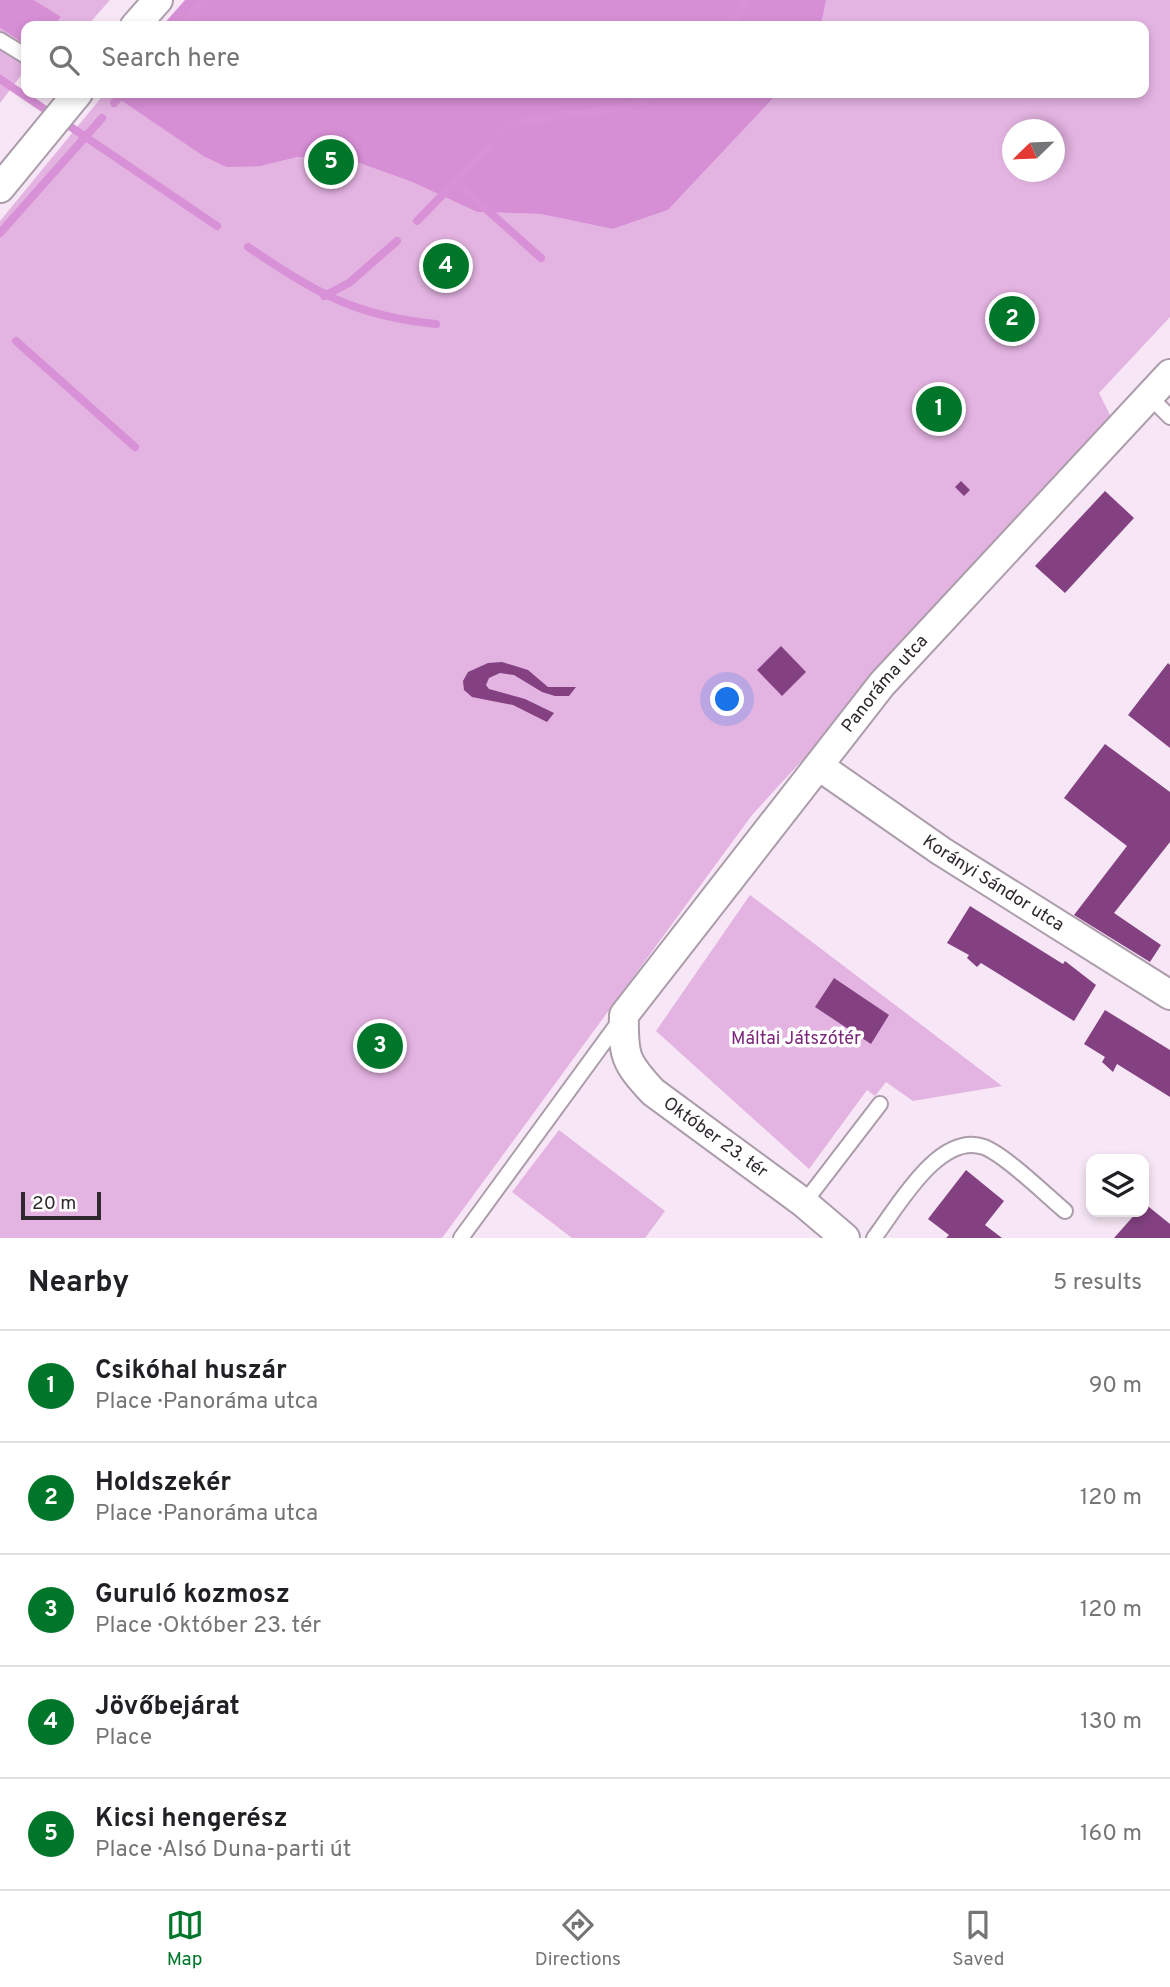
<!DOCTYPE html>
<meta charset="utf-8">
<style>
:root{--surface:#fff;--page:#f6f6f6;--text:#202124;--muted:#757577;--line:#e0e0e0;--accent:#00762b}
body{margin:0;font-family:Overpass,sans-serif;background:var(--page);color:var(--text)}
.controls{position:absolute;right:21px;bottom:21px;display:grid;overflow:hidden;border-radius:14px;box-shadow:0 4px 10px #0003}
.controls button{width:63px;height:63px;display:grid;place-items:center;padding:0;border:0;border-bottom:2px solid var(--line);background:var(--surface);color:var(--text);font:35px sans-serif}
.compass{position:absolute;left:1002px;top:119px;width:63px;height:63px;border-radius:50%;background:var(--surface);box-shadow:0 4px 10px #0003;rotate:247deg}
.scale{position:absolute;left:21px;bottom:18px;width:80px;box-sizing:border-box;padding-left:7px;border:4px solid #2f292f;border-top:0;font-size:19px;line-height:24px;white-space:nowrap;color:#2f292f;-webkit-text-stroke:5px #fff;paint-order:stroke}
.you{position:absolute;left:728px;top:700px;width:24px;height:24px;margin:-18px;border:5px solid #fff;border-radius:50%;background:#1a73e8;box-shadow:0 0 0 10px #1a73e833}
.badge{display:grid;place-items:center;width:46px;height:46px;border-radius:50%;background:var(--accent);color:#fff;font-size:23px;font-weight:700}
.pin{position:absolute;translate:-50% -50%;border:4px solid #fff;box-shadow:0 2px 7px #0006}
.list{margin:0;padding:0;list-style:none}
h2{display:flex;justify-content:space-between;align-items:center;height:91px;margin:0;padding:0 28px;font-size:30px}
h2 small{font-size:23px;font-weight:400;color:var(--muted)}
.list li{display:grid;grid-template-columns:46px 1fr auto;gap:21px;align-items:center;box-sizing:border-box;height:112px;padding:0 28px;border-top:2px solid var(--line)}
.list b{display:block;font-size:26px;white-space:nowrap}
.list p{margin:0;font-size:23px;white-space:nowrap;color:var(--muted)}
.list em{font-size:23px;font-style:normal;color:var(--muted)}
.icon{flex:none;width:38px;height:38px;fill:none;stroke:currentColor;stroke-width:2;stroke-linecap:round;stroke-linejoin:round}
.map{position:relative;flex:none;width:1170px;height:1238px;overflow:hidden}
.search{position:absolute;background:var(--surface);box-shadow:0 4px 10px #0003;left:21px;right:21px;top:21px;height:77px;display:flex;align-items:center;gap:18px;box-sizing:border-box;padding:0 24px;border-radius:14px;color:var(--muted);font-size:26px}
.sheet{height:651px;background:var(--surface)}
nav{display:flex;justify-content:space-around;align-items:center;box-sizing:border-box;height:98px;border-top:2px solid var(--line);background:var(--surface);font-size:19px;color:var(--muted)}
nav a{display:grid;justify-items:center;gap:4px}
nav .on{color:var(--accent)}
.map>svg:first-child{display:block}
</style>
<div class="map">
<svg width="1170" height="1238" viewBox="0 0 1170 1238">
<rect width="100%" height="100%" fill="#f7e6f5"/>
<!-- green -->
<path fill="#e3b3e1" fill-rule="evenodd" d="M34,0h76l-23,26h-32l6,-8z
M826,0h344v317l-71,76 14,28 -361,394 -310,423h-442v-1017l105,-128h5l93,63 58,10 37,-9 53,3 61,22 65,30 63,2 73,15 55,-19 110,-117h366v-67h-323zM1012,130h42v42h-42z
M0,28l26,17v24l-26,34z
M750,895l252,191 -89,15 -27,-19 -11,14 -8,-6 -58,79 -153,-138z
M559,1130l106,81 -20,27h-73l-60,-46z"/>
<!-- forest -->
<path fill="#d68ed4" d="M0,0h34l27,17 -6,9h-29v19l-26,-17z
M185,0h641l-5,26h-659z
M110,93h668l-110,117 -55,19 -73,-15 -63,-2 -65,-30 -61,-22 -53,-3 -37,9 -34,1 -24,-11z"/>
<g fill="none" stroke-linecap="round" stroke-linejoin="round">
<!-- stream -->
<path stroke="#d890d6" stroke-width="8" d="M182,26l23,-26
M730,26l18,-26
M0,79l217,147
M114,103l9,-10
M500,133l8,-9 122,-18 28,-13
M456,182l85,76
M417,221l73,-75
M0,233l102,-115
M248,247c67,45 106,69 188,77
M324,296l25,-13 48,-42
M16,341l119,106"/>
</g>
<!-- building -->
<path fill="#834182" d="M961,481l9,9 -6,6 -9,-9z
M1105,491l29,27 -69,75 -30,-27z
M781,646l25,26 -24,24 -25,-26z
M502,662l26,8 20,17h28l-7,9h-14l-13,-4 -28,-17 -14,-2 -11,5 -3,7 3,4 36,10 29,14 -7,9 -34,-17 -41,-8 -8,-7 -1,-9 5,-9 20,-9z
M1168,663l2,2v83l-42,-33z
M1105,744l65,48v50l-56,71 47,32 -11,17 -76,-47 53,-69 -63,-48z
M970,906l93,58 2,-3 31,24 -22,36 -93,-58 -4,4 -10,-9 2,-3 -22,-12z
M834,978l55,37 -18,29 -56,-37z
M1105,1010l65,40v47l-53,-33 -4,8 -11,-10 3,-5 -21,-13z
M966,1170l38,31 -19,24 17,13h-56l3,-3 -21,-16z
M1144,1203l26,21v14h-56l23,-26h7z"/>
<g fill="none" stroke-linecap="round" stroke-linejoin="round">
<defs>
<path id="service" d="M0,40l26,16
M1150,397l20,20
M804,1203l76,-99
M461,1238l160,-219
M874,1238c23,-30 65,-107 110,-91 21,8 62,48 81,64"/>
<g id="minor">
<path d="M135,26l23,-26"/>
<path d="M0,188l78,-95"/>
<path id="s1" d="M819,766l122,85 229,144"/>
<path id="s2" d="M845,1238l-41,-35 -151,-111c-28,-30 -30,-36 -29,-77l258,-331 288,-310"/>
</g>
</defs>
<!-- service casing -->
<use href="#service" stroke="#ac9dab" stroke-width="18"/>
<!-- minor casing -->
<use href="#minor" stroke="#ac9dab" stroke-width="32"/>
<!-- service -->
<use href="#service" stroke="#fff" stroke-width="14"/>
<!-- minor -->
<use href="#minor" stroke="#fff" stroke-width="28"/>
</g>
<g text-anchor="middle" dominant-baseline="central" stroke-width="7" stroke-linejoin="round" paint-order="stroke">
<!-- street labels -->
<g font-size="18" fill="#2f292f" stroke="#fff">
<text stroke="none"><textPath href="#s2" startOffset="749">Panoráma utca</textPath></text>
<text stroke="none"><textPath href="#s1" startOffset="210">Korányi Sándor utca</textPath></text>
<text transform="translate(715 1138) rotate(36)">Október 23. tér</text>
</g>
<!-- park labels -->
<g font-size="18" fill="#7a257a" stroke="#fff">
<text x="796" y="1039">Máltai Játszótér</text>
</g>
</g>
</svg>
<div class="controls">
<button><svg class="icon" aria-label="layers" viewBox="0 0 24 24"><path d="M12 4l9 5-9 5-9-5zM3 14l9 5 9-5"/></svg></button>
</div>
<svg class="compass" viewBox="-18 -18 36 36"><path d="M0-13l5 13h-10z" fill="#e53935"/><path d="M0 13l5-13h-10z" fill="#757577"/></svg>
<div class="scale">20 m</div>
<div class="you"></div>
<div class="pin badge" style="left:939px;top:409px">1</div>
<div class="pin badge" style="left:1012px;top:319px">2</div>
<div class="pin badge" style="left:380px;top:1046px">3</div>
<div class="pin badge" style="left:446px;top:266px">4</div>
<div class="pin badge" style="left:331px;top:162px">5</div>
<div class="search"><svg class="icon" aria-label="search" viewBox="0 0 24 24"><circle cx="10" cy="10" r="6"/><path d="M15 15l6 6"/></svg>Search here</div>
</div>
<section class="sheet">
<h2>Nearby<small>5 results</small></h2>
<ul class="list">
<li><span class="badge">1</span><div><b>Csikóhal huszár</b><p>Place · Panoráma utca</p></div><em>90 m</em></li>
<li><span class="badge">2</span><div><b>Holdszekér</b><p>Place · Panoráma utca</p></div><em>120 m</em></li>
<li><span class="badge">3</span><div><b>Guruló kozmosz</b><p>Place · Október 23. tér</p></div><em>120 m</em></li>
<li><span class="badge">4</span><div><b>Jövőbejárat</b><p>Place</p></div><em>130 m</em></li>
<li><span class="badge">5</span><div><b>Kicsi hengerész</b><p>Place · Alsó Duna-parti út</p></div><em>160 m</em></li>
</ul>
</section>
<nav>
<a class="on"><svg class="icon" aria-label="map" viewBox="0 0 24 24"><path d="M3 6l6-2 6 2 6-2v14l-6 2-6-2-6 2zM9 4v14M15 6v14"/></svg>Map</a>
<a><svg class="icon" aria-label="directions" viewBox="0 0 24 24"><path d="M12 3l9 9-9 9-9-9zM9 14v-3h6M13 9l2 2-2 2"/></svg>Directions</a>
<a><svg class="icon" aria-label="saved" viewBox="0 0 24 24"><path d="M7 4h10v16l-5-4-5 4z"/></svg>Saved</a>
</nav>
